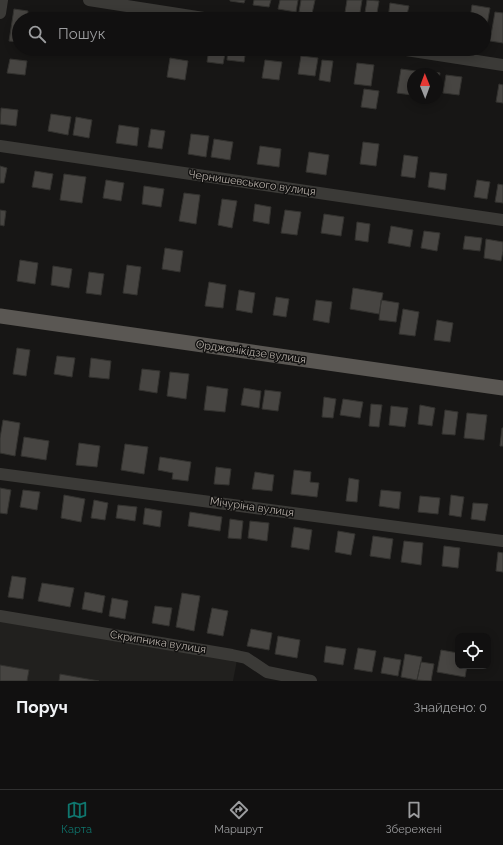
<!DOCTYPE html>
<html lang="uk">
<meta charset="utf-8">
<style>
:root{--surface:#111010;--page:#1a1919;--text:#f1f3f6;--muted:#9c9d9f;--line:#303030;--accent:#0f766e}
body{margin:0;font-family:Raleway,sans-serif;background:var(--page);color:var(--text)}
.controls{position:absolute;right:12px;bottom:12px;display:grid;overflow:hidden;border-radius:8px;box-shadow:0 2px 10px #0003}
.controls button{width:36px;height:36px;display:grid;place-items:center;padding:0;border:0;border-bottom:1px solid var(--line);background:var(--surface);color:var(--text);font:20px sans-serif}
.compass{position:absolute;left:407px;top:68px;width:36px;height:36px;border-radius:50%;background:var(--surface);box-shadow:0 2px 10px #0003;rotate:359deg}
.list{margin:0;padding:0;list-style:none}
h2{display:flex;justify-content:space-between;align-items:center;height:52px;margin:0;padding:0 16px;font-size:17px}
h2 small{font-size:13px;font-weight:400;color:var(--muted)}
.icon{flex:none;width:22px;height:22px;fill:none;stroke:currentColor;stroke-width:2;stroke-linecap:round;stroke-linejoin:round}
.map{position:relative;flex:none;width:503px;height:681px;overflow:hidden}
.search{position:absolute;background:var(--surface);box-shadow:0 2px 10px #0003;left:12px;right:12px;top:12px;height:44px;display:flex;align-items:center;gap:10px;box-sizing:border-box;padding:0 14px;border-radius:22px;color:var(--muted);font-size:15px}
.sheet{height:108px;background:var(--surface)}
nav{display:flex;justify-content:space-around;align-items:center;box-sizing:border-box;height:56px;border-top:1px solid var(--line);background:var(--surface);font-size:11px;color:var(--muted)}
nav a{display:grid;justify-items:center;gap:2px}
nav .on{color:var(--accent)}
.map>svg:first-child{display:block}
</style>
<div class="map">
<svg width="503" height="681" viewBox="0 0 503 681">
<rect width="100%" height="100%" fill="#171615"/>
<!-- built -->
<path fill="#21201e" d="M0,620l237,40 -4,21h-233z"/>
<!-- building -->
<path fill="#474542" stroke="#33322f" d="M230,0h15l-1,3 -14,-2z
M254,0h17l-2,7 -16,-2z
M280,0h18l-2,12 -18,-3z
M301,0h14l-3,14 -13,-2z
M347,0h15l-3,19h-15z
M367,0l12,1 -3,18h-12z
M390,3l19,3 -3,13h-18z
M472,5l18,3 -5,28h-1v-17h-14z
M14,9l14,2 -1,8h-8v23l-10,-1z
M495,12l8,1v30l-13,-2z
M423,13l20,4v2h-21z
M104,49h19l-1,5 -19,-3z
M209,49h17l-3,15 -16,-2z
M228,49h18l-2,13 -17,-2z
M301,56l17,2 -3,18 -17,-2z
M170,58l18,3 -3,19 -18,-3z
M10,59l17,2 -2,14 -18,-2z
M265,60l17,2 -3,18 -17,-2z
M322,60l11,1 -3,21 -11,-2z
M357,63l17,2 -3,21 -17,-2z
M401,69l15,2v3h-3l-1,21 -15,-2z
M427,71l13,2 -3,21v-20h-11z
M446,75l16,2 -3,18 -16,-2z
M499,84l4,1v18l-7,-1z
M364,89l15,2 -3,18 -15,-2z
M1,108l17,2 -2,16 -16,-2z
M51,114l20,3 -3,18 -20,-4z
M76,117l16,3 -3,18 -16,-3z
M119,125l20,3 -2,18 -21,-3z
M151,129l14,2 -3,18 -14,-2z
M191,134l18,2 -3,21 -18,-3z
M214,139l19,3 -3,18 -19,-3z
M363,142l16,2 -3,22 -16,-2z
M260,146l21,3 -2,18 -22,-3z
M309,152l20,3 -3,20 -20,-3z
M404,155l14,2 -3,21 -14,-2z
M0,166l7,2 -3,15h-4z
M35,171l18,3 -3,16 -18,-3z
M430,172l17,2 -2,16 -17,-3z
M64,174l22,3 -4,26 -22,-3z
M106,180l18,3 -3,18 -18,-3z
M477,180l13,2 -3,17 -13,-2z
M498,184l5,1v18l-8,-1z
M144,186l20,3 -3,18 -19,-3z
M184,193l16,2 -4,29 -17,-3z
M222,199l15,2 -5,27 -14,-3z
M255,204l16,3 -2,17 -16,-3z
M0,210l6,1 -2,15 -4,-1z
M285,210l16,2 -4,23 -16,-2z
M324,214l20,3 -3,19 -20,-3z
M357,222l13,2 -2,18 -13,-2z
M391,226l22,4 -3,17 -22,-4z
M424,231l16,2 -3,18 -16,-3z
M465,236l17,2 -2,13 -17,-2z
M486,239l17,3v9l-2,10 -17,-3z
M165,248l18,3 -3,21 -18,-3z
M20,260l18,3 -3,21 -18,-3z
M127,265l14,2 -4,28 -14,-2z
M53,266l19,3 -3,19 -18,-3z
M89,272l15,2 -3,21 -15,-2z
M209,282l17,3 -3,23 -18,-2z
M353,288l30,5 -4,21 -29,-5z
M239,290l16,3 -3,20 -16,-3z
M276,297l13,2 -3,18 -13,-2z
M316,300l16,2 -3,21 -16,-3z
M381,300l18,3 -3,19 -17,-2z
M403,309l16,3 -4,24 -16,-2z
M437,320l16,3 -3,19 -16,-2z
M17,348l13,2 -4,26 -13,-2z
M57,356l18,2 -3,19 -18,-3z
M91,358l20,3 -2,18 -20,-2z
M142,369l18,2 -3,22 -18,-3z
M170,372l19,2 -3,25 -19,-3z
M207,386l21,3 -3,23 -21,-2z
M244,388l17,3 -2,17 -18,-3z
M265,390l16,2 -3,19 -16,-2z
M324,397l12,2 -3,19 -11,-1z
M343,399l20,3 -3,16 -20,-3z
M371,404l11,1 -3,22 -10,-1z
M420,405l15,3 -3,18 -14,-2z
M391,406l17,2 -3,19 -16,-2z
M445,410l13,2 -3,23 -13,-1z
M467,413l20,2 -3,25 -20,-2z
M3,420l17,3 -5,33 -15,-3v-15z
M502,428h1v18h-3z
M24,437l25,4 -3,19 -25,-4z
M79,443l21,3 -3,21 -21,-2z
M125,444l23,3 -4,27 -23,-4z
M160,457l31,5 -3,19 -16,-2 1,-6 -15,-3z
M216,467l15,2 -2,16 -15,-1z
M294,470l17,2 -1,10 9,1 -2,14 -26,-3z
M255,472l19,3 -2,16 -20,-2z
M349,478l10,2 -2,22 -11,-1z
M0,488l11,2 -4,24 -7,-1z
M23,490l17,2 -3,18 -17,-3z
M381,490l20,2 -2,17 -20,-3z
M64,495l21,4 -4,23 -20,-4z
M451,495l13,2 -3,20 -12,-2z
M420,496l20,2 -2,16 -20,-2z
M94,500l14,3 -3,17 -14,-2z
M473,503l15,1 -3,17 -14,-2z
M118,505l19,2 -2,14 -19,-3z
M145,508l17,3 -2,16 -17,-3z
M190,512l32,5 -2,14 -32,-5z
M230,519l13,2 -2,18 -13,-1z
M250,521l19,2 -2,18 -19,-3z
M294,527l18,3 -3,20 -18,-3z
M338,531l17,3 -4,21 -16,-3z
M373,536l20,3 -3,20 -20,-3z
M404,541l19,2 -2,22 -20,-3z
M444,546l16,2 -2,20 -16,-2z
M498,552l5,1v19l-7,-1z
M12,576l14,2 -3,21 -15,-2z
M42,583l32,5 -4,19 -32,-6z
M85,592l20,4 -3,17 -20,-4z
M182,593l18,3 -6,35 -18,-4z
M112,598l16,3 -3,18 -16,-3z
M155,606l17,2 -3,18 -17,-3z
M212,608l16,3 -5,25 -16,-3z
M251,629l21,4 -3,17 -22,-4z
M278,636l22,4 -3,18 -22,-4z
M326,646l20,3 -3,16 -19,-3z
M358,648l18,3 -4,21 -18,-3z
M441,650l17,3v13h9l-2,11 -28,-5z
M405,654l17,3 -5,23 -16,-3z
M384,657l17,3 -3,16 -17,-3z
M421,662l13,2 -3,17 -14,-1z
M0,665l29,5 -2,11h-27z
M60,674l39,7h-40z"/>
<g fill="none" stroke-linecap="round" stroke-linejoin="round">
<!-- minor -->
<path stroke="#3b3a37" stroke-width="12" d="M89,0l121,19
M0,13l2,-13
M400,49l103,16
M0,146l503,74
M0,474l503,67
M0,616l232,39 14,3 21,14 44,9"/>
<!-- major -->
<path stroke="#5a5753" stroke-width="15" d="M0,316l503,72"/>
</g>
<g text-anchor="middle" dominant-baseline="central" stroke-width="3" stroke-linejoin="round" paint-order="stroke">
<!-- street labels -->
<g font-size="11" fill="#b6afa8" stroke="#121110">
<text transform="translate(252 183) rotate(8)">Чернишевського вулиця</text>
<text transform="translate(251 352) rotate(8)">Орджонікідзе вулиця</text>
<text transform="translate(252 507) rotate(8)">Мічуріна вулиця</text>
<text transform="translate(158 642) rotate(9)">Скрипника вулиця</text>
</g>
</g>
</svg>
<div class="controls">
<button><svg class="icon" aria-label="locate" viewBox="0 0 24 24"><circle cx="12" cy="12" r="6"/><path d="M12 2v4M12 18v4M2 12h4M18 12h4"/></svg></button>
</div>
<svg class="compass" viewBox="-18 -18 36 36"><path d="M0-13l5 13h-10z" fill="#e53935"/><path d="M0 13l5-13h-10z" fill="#9c9d9f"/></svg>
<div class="search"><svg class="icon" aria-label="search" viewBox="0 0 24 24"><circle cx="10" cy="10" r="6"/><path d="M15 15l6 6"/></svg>Пошук</div>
</div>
<section class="sheet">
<h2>Поруч<small>Знайдено: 0</small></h2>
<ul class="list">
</ul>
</section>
<nav>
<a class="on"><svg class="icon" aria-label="map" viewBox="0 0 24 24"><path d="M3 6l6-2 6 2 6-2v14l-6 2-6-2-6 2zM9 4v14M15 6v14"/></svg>Карта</a>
<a><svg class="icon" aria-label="directions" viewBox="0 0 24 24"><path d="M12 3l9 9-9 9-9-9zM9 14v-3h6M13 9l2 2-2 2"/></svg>Маршрут</a>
<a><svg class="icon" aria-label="saved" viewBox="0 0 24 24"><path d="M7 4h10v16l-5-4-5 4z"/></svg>Збережені</a>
</nav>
